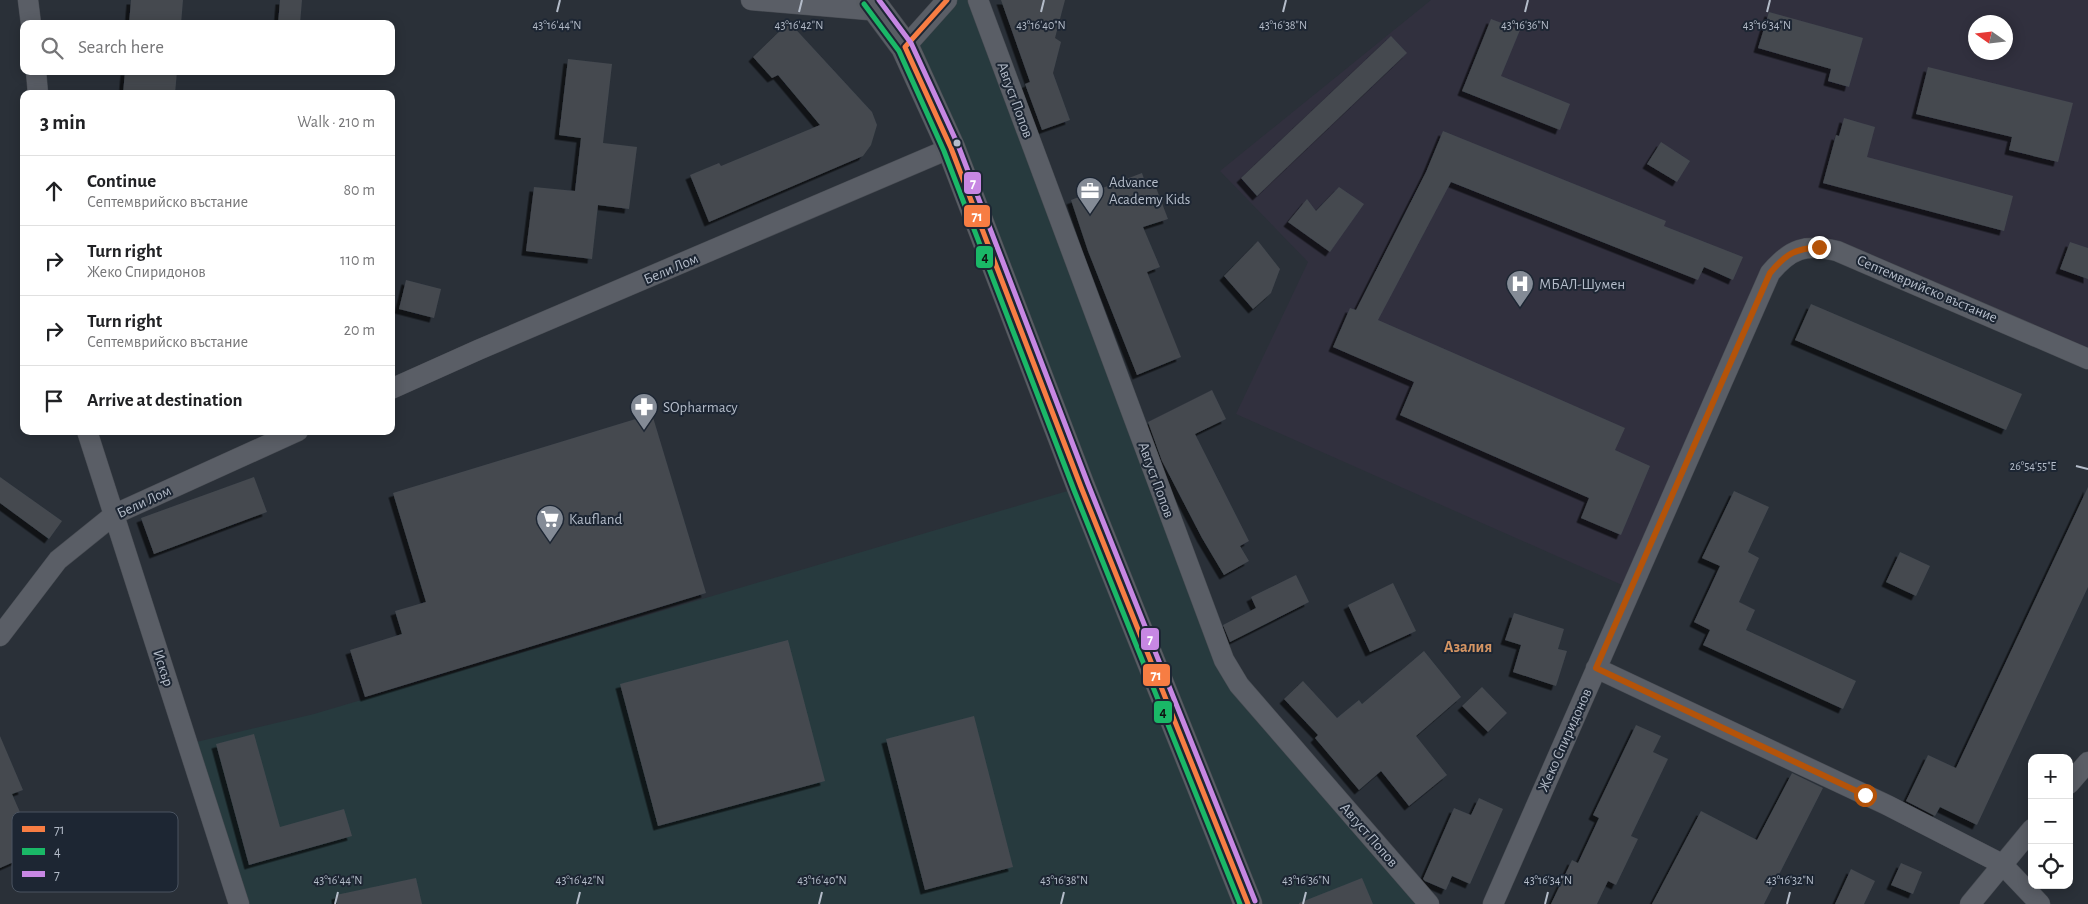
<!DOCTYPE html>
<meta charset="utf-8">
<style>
:root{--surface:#fff;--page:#f2f2f2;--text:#202124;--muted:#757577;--line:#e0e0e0}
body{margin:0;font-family:"Alegreya Sans",sans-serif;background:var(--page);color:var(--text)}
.controls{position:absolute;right:15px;bottom:15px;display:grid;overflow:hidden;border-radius:10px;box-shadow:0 2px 12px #0003}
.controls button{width:45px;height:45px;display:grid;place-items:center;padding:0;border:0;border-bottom:1px solid var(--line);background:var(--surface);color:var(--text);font:25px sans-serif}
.compass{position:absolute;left:1968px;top:15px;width:45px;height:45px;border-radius:50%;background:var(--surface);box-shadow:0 2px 12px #0003;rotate:284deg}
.stop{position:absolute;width:15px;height:15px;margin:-11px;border:4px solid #b45309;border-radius:50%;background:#fff}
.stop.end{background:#b45309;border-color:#fff;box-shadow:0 1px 5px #0008}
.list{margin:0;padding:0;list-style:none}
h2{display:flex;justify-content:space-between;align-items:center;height:65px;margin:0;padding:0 20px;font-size:21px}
h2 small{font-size:16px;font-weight:400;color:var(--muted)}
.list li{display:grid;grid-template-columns:32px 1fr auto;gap:15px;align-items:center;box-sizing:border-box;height:70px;padding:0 20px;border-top:1px solid var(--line)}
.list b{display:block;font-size:19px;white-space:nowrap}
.list p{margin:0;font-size:16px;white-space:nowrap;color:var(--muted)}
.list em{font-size:16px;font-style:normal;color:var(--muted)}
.icon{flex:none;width:28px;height:28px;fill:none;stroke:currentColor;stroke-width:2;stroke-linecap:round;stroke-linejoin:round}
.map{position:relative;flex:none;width:2088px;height:904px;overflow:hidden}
.search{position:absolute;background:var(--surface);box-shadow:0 2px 12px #0003;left:20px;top:20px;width:375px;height:55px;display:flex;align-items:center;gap:12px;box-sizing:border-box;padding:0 18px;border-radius:10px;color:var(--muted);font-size:19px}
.panel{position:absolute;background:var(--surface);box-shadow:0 2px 12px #0003;left:20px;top:90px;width:375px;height:345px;border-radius:10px}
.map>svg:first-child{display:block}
</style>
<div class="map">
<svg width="2088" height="904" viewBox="0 0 2088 904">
<defs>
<filter id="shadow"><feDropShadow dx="-4.5" dy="4.5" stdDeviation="0" flood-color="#0009"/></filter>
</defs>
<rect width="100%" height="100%" fill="#2a3038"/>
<!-- medical -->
<path fill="#31303e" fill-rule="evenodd" d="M1431,0h657v359l-251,-108 -53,6 -153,332 -395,-175 72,-152 -88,-91zM1976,22h30v30h-30z"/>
<!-- green -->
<path fill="#273a3e" d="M947,0h31l246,660 205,244h-1190l-51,-160 126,-30 767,-227 -176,-440z"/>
<!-- building -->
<path fill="#444950" filter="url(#shadow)" d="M131,0h52l-2,24h-52z
M280,0h22l-2,24h-22z
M1001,0h64l-10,38 6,4 -8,31 17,47 -28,10 -17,-46 5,-2z
M1769,12l94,26 -14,49 -21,-6 3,-12 -73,-21z
M1491,19l29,11 -19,46 69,28 -10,26 -98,-39z
M789,22l83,90 5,13 -6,20 -8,11 -154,66 -19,-47 29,-12 2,3 99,-41 -42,-50 -6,3 -19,-21z
M1391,36l16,17 -150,143 -16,-18z
M568,59l44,5 -9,79 34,4 -8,62 -31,-4 -6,54 -66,-8 8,-64 41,4 6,-53 -22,-3z
M1928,67l145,36 -15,59 -49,-12 3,-13 -96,-23z
M125,71h52l-2,23h-52z
M1844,118l31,9 -8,30 146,39 -9,35 -181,-48 13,-48 3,1z
M1443,131l223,90 -2,5 79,31 -10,23 -29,-13 -6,13 -247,-98 -73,138 247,108 -10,22 35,16 -29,69 -40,-17 8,-20 -189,-83 14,-33 -81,-35 17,-39 6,2 70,-138z
M1661,142l29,19 -13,21 -30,-18z
M1142,173l5,15 8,-3 13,34 -25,8 17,40 -13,5 34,85 -44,18 -49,-124 -17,-51z
M1339,187l25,17 -34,48 -42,-30 19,-23 9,12z
M1258,241l22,28 -9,24 -18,16 -29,-33z
M2070,242l18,6v31l-28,-10z
M406,280l35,9 -7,29 -35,-9z
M1811,304l211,90 -16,36 -211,-90z
M1212,390l14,29 -31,15 54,107 -9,5 9,15 -25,14 -22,-37 -40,-77 -14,-39z
M652,414l54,179 -341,104 -15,-47 52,-16 -7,-23 31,-9 -33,-109z
M0,477l62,44 -13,18 -49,-36z
M254,477l13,35 -113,42 -13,-36z
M2088,487v100l-111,238 -37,-18 -5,9 -29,-15 22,-46 28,13z
M1734,491l35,16 -21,45 11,6 -20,44 16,8 -9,20 110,51 -13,28 -140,-64 7,-15 -16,-8 26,-56 -18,-8z
M1900,552l30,14 -14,30 -30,-14z
M1296,575l13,27 -79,40 -7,-17 33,-17 -5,-11z
M1393,583l23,48 -46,21 -22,-47z
M1514,613l50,16 -6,20 9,2 -11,35 -43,-14 8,-27 -16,-5z
M788,640l37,141 -167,45 -38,-142z
M1424,651l37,46 -45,39 31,39 -38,31 -28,-35 -22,19 -44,-52 3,-3 -34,-36 19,-18 34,37 22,-18 3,4z
M1482,687l25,26 -19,19 -26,-26z
M974,716l39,151 -88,23 -39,-151z
M1636,725l25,11 -8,16 15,7 -37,77 7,3 -22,46 -8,-4 -11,23h-46l21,-44 6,3 21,-45 -6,-3z
M254,734l26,93 64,-18 8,27 -103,29 -33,-121z
M0,736l23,54 -11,4 11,25 -9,4 13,33 -27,12z
M1792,773l31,15 -59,116h-112l49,-93 56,29z
M1479,798l24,11 -33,75 -18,-8 -6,14 -21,-9 -2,-2 31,-71 17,7z
M1901,863l21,9 -9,22 -22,-9z
M1851,869l24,12 -11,23h-29z
M416,878l6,26h-85l-1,-9z
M1362,878l11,26h-74v-1z"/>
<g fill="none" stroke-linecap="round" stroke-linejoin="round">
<defs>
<path id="street" d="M28,0l3,24
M751,0l129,11
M978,0l246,660 15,25 190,219
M905,47l42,-47
M36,71l2,23
M391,389l87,-39 473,-202
M87,431l152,473
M0,636l58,-76 57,-46 183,-83
M1596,668l291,137 115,59 38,40
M2069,784l19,-22
M1493,904l277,-631c21,-25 35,-29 67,-22l251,108
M1970,904l62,-75"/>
<path id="secondary" d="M870,0l35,47 46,101 130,339 167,417"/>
</defs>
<!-- street casing -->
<use href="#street" stroke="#484c53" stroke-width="21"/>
<!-- secondary casing -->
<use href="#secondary" stroke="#484c53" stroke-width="29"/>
<!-- street -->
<use href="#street" stroke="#5a5e66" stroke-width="20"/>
<!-- secondary -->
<use href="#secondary" stroke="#595d64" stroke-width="28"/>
<defs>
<path id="bus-1" d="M947,0l-42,47 46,101 130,339 167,417"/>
<path id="bus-2" d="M864,4l35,47 45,100 130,339 166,414"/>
<path id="bus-3" d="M879,0l32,43 47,102 130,339 167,417"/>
</defs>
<!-- bus-1 casing -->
<use href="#bus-1" stroke="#1d2633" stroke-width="9"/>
<!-- bus-2 casing -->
<use href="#bus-2" stroke="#1d2633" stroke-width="9"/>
<!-- bus-3 casing -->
<use href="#bus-3" stroke="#1d2633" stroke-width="9"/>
<!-- bus-1 -->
<use href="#bus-1" stroke="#f77d43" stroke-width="5"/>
<!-- bus-2 -->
<use href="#bus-2" stroke="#1ab867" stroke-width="5"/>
<!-- bus-3 -->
<use href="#bus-3" stroke="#c787e3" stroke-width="5"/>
</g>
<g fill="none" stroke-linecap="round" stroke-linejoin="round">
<!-- route -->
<path stroke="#b45309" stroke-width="6" d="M1819,247c-25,2 -33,7 -49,26l-174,395 269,127"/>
</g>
<!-- ticks -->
<path fill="none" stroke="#b4bcc9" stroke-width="2" d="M557,12l3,-12M799,12l3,-12M1041,12l3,-12M1283,12l3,-12M1525,12l3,-12M1767,12l3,-12M2076,466l12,3M335,904l3,-12M577,904l3,-12M819,904l3,-12M1061,904l3,-12M1303,904l3,-12M1545,904l3,-12M1787,904l3,-12"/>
<!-- icons -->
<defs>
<symbol id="office-pin" viewBox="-11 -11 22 30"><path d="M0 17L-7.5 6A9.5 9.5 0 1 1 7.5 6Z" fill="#848b96" stroke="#1d2633"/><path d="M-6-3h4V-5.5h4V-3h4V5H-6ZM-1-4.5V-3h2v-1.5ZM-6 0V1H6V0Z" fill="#fff"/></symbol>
<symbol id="hospital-pin" viewBox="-11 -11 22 30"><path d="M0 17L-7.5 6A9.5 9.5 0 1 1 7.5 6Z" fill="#848b96" stroke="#1d2633"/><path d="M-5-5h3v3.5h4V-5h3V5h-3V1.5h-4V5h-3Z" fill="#fff"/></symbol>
<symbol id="pharmacy-pin" viewBox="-11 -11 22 30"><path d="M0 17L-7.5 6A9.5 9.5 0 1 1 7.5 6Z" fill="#848b96" stroke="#1d2633"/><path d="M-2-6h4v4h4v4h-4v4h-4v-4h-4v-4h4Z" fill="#fff"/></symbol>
<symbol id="supermarket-pin" viewBox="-11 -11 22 30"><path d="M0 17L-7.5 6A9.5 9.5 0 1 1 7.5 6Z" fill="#848b96" stroke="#1d2633"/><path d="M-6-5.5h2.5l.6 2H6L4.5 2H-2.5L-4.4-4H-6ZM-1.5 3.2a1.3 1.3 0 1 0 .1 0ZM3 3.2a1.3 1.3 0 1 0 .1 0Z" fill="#fff"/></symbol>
</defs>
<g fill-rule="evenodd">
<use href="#office-pin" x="1074" y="175" width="32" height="43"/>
<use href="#hospital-pin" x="1504" y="268" width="32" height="43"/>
<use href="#pharmacy-pin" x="628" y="391" width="32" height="43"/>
<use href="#supermarket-pin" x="534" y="503" width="32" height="43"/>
</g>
<!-- markers -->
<circle fill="#b4bcc9" stroke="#1d2633" stroke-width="2" cx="957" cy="143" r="4.5"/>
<g text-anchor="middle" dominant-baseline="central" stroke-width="4" stroke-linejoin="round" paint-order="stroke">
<!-- street labels -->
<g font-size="15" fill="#b4bcc9" stroke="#1d2633">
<text transform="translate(1015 100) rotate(70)">Август Попов</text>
<text transform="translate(671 269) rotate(-23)">Бели Лом</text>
<text transform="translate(1927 289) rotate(23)">Септемврийско въстание</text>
<text transform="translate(1156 480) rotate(70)">Август Попов</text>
<text transform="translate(144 502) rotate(-25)">Бели Лом</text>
<text transform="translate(163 668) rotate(72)">Искър</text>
<text transform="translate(1565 740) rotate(-66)">Жеко Спиридонов</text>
<text transform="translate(1369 835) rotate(49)">Август Попов</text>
</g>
<!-- poi labels -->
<g font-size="15" fill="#b4bcc9" stroke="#1d2633" text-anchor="start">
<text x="1109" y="182">Advance<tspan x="1109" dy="17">Academy Kids</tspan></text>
<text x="1539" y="284">МБАЛ-Шумен</text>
<text x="663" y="407">SOpharmacy</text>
<text x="569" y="519">Kaufland</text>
</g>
<!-- neighbourhood labels -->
<g font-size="16" font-weight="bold" fill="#d59563" stroke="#1d2633">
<text x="1468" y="647">Азалия</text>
</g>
</g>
<!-- legend -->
<rect x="12" y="812" width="166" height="80" rx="8" fill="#1d2633" stroke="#4a5360" stroke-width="1"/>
<rect x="22" y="826" width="23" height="6" fill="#f77d43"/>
<rect x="22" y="848" width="23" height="7" fill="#1ab867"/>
<rect x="22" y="871" width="23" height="6" fill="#c787e3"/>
<g font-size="14" fill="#b4bcc9">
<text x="54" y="834">71</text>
<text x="54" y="856">4</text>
<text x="54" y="879">7</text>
</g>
<g font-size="12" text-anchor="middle" fill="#b4bcc9" stroke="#1d2633" stroke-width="4" stroke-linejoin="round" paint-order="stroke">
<text x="557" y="29">43°16'44"N</text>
<text x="799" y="29">43°16'42"N</text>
<text x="1041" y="29">43°16'40"N</text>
<text x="1283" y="29">43°16'38"N</text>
<text x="1525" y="29">43°16'36"N</text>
<text x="1767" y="29">43°16'34"N</text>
<text x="2033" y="470">26°54'55"E</text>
<text x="338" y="884">43°16'44"N</text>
<text x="580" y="884">43°16'42"N</text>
<text x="822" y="884">43°16'40"N</text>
<text x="1064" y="884">43°16'38"N</text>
<text x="1306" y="884">43°16'36"N</text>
<text x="1548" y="884">43°16'34"N</text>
<text x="1790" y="884">43°16'32"N</text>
</g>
<g stroke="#1d2633" stroke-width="2">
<rect x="963" y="171" width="19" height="24" rx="5" fill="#c787e3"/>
<rect x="963" y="204" width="28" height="24" rx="5" fill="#f77d43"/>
<rect x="975" y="245" width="19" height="24" rx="5" fill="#1ab867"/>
<rect x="1140" y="627" width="20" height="24" rx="5" fill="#c787e3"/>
<rect x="1142" y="663" width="29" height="24" rx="5" fill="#f77d43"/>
<rect x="1153" y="700" width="20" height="24" rx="5" fill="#1ab867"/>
</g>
<g font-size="14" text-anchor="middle" font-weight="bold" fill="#fff">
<text x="973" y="188">7</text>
<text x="977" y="221">71</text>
<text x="1150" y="644">7</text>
<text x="1156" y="680">71</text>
</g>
<g font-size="14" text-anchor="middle" font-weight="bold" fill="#111">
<text x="985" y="262">4</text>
<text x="1163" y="717">4</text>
</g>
</svg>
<div class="controls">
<button>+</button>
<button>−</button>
<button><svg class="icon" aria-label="locate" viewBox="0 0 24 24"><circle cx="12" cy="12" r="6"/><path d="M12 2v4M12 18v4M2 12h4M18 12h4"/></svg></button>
</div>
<svg class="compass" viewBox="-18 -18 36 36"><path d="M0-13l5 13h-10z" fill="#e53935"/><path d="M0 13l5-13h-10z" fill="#757577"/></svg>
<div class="stop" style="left:1865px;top:795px"></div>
<div class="stop end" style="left:1819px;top:247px"></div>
<div class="search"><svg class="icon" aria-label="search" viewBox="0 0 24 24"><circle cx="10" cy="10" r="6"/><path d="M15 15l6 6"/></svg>Search here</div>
<section class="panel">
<h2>3 min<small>Walk · 210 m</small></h2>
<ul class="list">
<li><svg class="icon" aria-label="ahead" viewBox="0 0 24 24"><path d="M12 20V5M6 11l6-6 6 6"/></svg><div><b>Continue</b><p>Септемврийско въстание</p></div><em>80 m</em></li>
<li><svg class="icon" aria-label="right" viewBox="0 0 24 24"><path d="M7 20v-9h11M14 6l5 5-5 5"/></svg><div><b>Turn right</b><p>Жеко Спиридонов</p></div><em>110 m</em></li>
<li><svg class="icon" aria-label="right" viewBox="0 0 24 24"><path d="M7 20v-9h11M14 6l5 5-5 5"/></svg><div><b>Turn right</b><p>Септемврийско въстание</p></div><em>20 m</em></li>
<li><svg class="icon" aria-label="arrive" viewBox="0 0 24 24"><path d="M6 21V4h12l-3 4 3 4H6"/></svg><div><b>Arrive at destination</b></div></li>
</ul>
</section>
</div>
